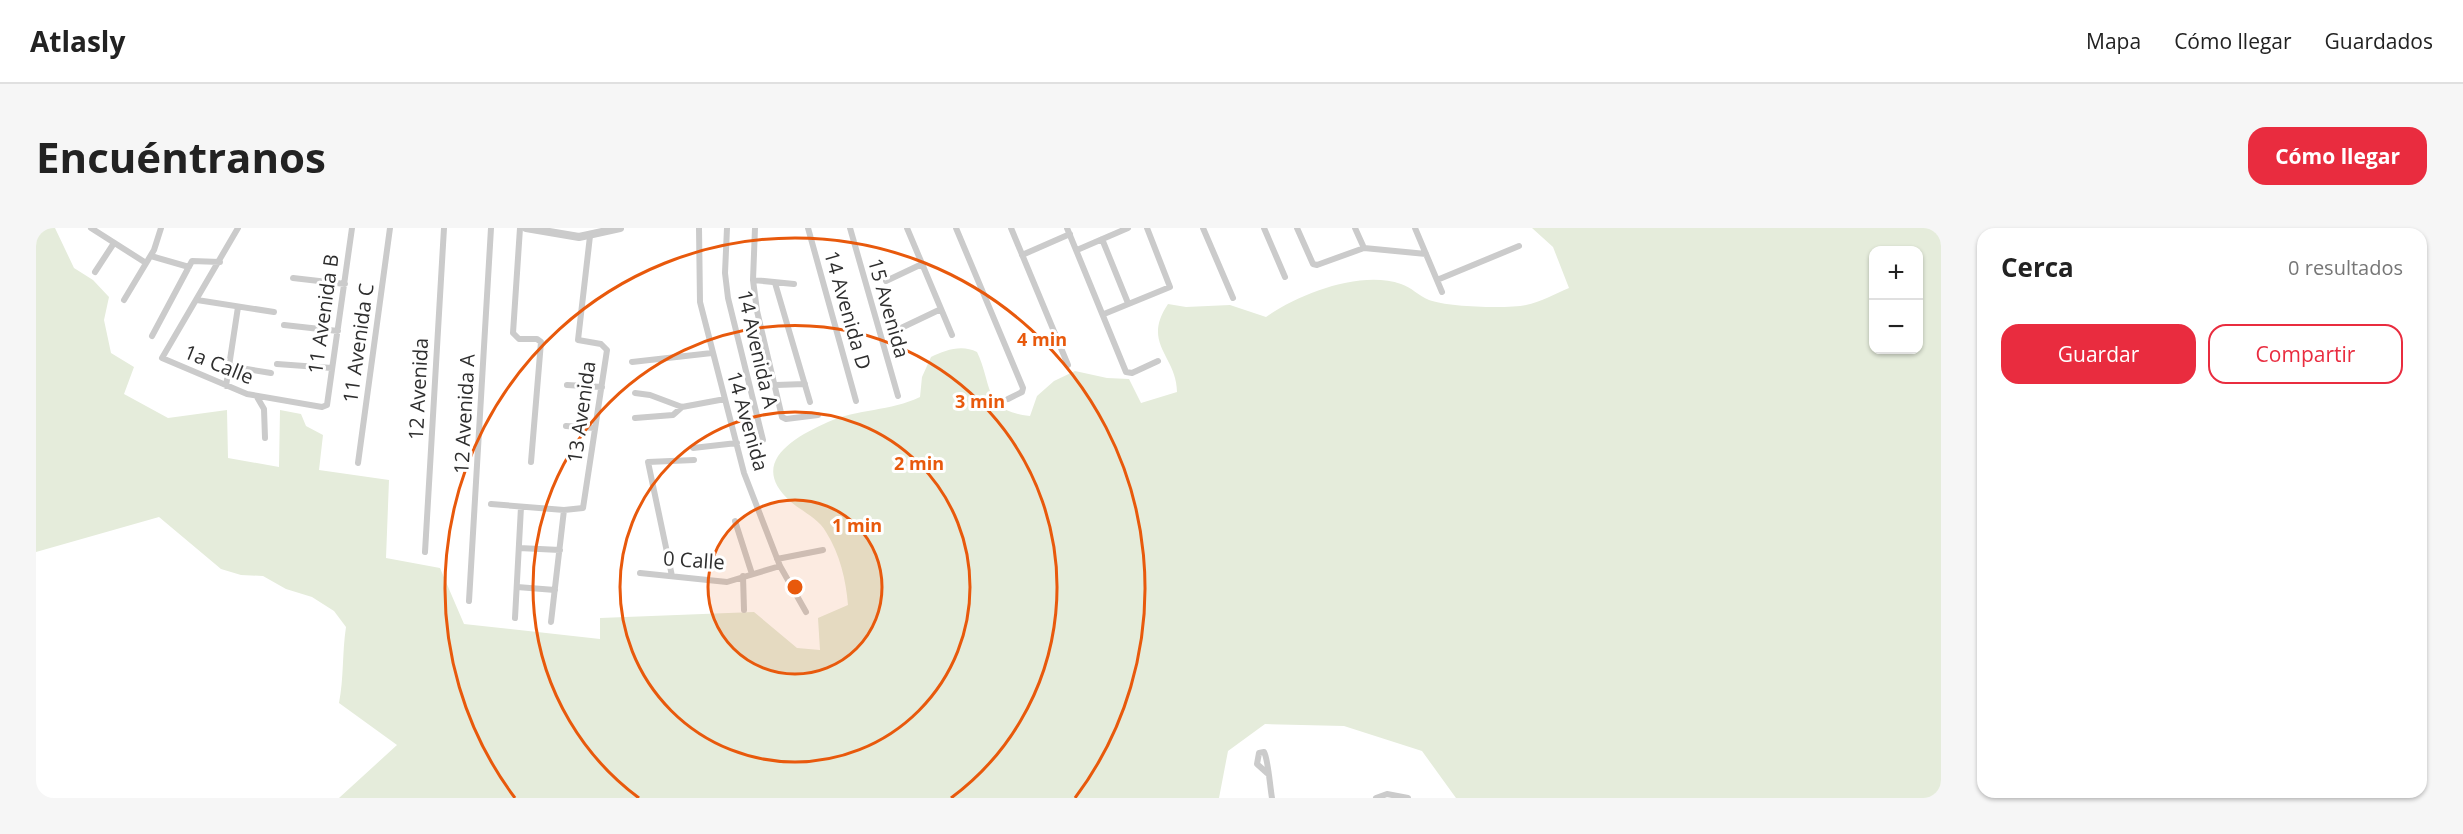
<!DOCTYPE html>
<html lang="es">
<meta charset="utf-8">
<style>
:root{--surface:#fff;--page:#f6f6f6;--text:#222;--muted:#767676;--line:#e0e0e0;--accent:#e92c3f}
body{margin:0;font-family:"Open Sans",sans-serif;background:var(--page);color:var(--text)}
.controls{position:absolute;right:18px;top:18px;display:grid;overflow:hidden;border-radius:12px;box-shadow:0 2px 4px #0004}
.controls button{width:54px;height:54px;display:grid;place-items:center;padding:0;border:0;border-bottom:2px solid var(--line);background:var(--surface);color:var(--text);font:30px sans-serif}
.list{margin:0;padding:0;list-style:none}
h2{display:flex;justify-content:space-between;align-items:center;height:78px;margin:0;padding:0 24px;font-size:26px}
h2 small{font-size:20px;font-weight:400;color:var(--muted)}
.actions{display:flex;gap:12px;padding:18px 24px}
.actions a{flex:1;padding:14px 0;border:2px solid var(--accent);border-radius:18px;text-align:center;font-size:21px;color:var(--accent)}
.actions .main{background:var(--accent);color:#fff}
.map{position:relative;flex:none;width:1905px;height:570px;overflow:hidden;border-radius:18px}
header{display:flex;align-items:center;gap:36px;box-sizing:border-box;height:84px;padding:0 30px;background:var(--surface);border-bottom:2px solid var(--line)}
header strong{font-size:28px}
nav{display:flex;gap:33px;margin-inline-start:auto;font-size:21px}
.intro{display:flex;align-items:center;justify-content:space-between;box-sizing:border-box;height:144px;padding:0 36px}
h1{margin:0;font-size:42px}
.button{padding:15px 27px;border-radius:18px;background:var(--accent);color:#fff;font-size:21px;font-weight:700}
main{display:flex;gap:36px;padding:0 36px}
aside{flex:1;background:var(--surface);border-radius:18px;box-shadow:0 2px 4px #0004}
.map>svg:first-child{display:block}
</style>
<header>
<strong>Atlasly</strong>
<nav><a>Mapa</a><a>Cómo llegar</a><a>Guardados</a></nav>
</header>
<div class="intro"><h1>Encuéntranos</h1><a class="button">Cómo llegar</a></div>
<main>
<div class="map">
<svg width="1905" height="570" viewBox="0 0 1905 570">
<rect width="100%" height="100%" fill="#fff"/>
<!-- green -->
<path fill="#e5ecdb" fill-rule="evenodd" d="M0,0h19l19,40 19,12 16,17 -5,23 7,33 23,14 -10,27 44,24 59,-8 1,48 51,9 1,-57 21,4 5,12 17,9 -4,35 70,10 -3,78 54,10 24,56 136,15v-21l154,-6 43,36 23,2 -2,-32 30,-13c-2,-25 -8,-51 -22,-73 -8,-14 -23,-20 -35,-30 -43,-38 1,-64 37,-80 29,-13 63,-11 92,-25l2,-20 9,-20c14,-7 31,-13 46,-5 16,33 5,59 53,64l7,-20 17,-15 21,-10 32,7 22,1 12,24 36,-11c0,-36 -36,-48 -9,-88l18,3 44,-2 36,12c33,-23 94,-47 135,-33 10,3 18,12 28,16 18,7 78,9 97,5 14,-3 29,-11 43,-17l-16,-41 -21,-19h409v570h-485l-34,-47 -78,-25 -79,-2 -37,27 -9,47h-880l58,-53 -58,-42c5,-25 3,-50 7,-76l-12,-16 -22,-14 -26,-8 -23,-13 -22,-1 -20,-6 -62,-52 -123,35zM1838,22h44v100h-44z"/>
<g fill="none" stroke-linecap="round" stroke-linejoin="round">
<!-- minor -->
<path stroke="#cbcbcb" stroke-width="6" d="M55,0l55,35
M202,0l-76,130 85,36 75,13 5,-2 25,-177
M484,0l-7,105 6,6h18l4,3 -10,120
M663,0l1,74 44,171 36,93 26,46
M691,0l-2,45 3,25 35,142
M719,0l-2,52 4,31 25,106 4,2 32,-4
M772,0l48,173
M814,0l48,168
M871,0l45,107
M920,0l67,160 -1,4 -14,7
M975,0l57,137
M1031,0l59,144 6,1 26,-12
M1167,0l30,70
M1228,0l21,49
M1261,0l16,36 4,1 47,-17 62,6
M1319,0l9,20
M1379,0l27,64
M1066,11l26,64
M1041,22l51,-22
M986,27l48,-21
M115,28l38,11
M59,44l19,-29
M257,50l52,6
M717,52l41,4
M1401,52l82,-34
M850,53l36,-17
M739,55l35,119
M88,72l30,-50 7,-22
M161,72l77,12
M1068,86l66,-27 -23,-59
M248,97l54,6
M863,101l42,-20
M116,108l40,-75 28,1
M596,134l80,-9
M241,136l55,4
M193,138l42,7
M531,157l35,2
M740,157l29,-1
M190,158l12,-79
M599,165l15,2 32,12 43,-8
M221,169l7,12 1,29
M599,190l38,-3 9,-8
M530,198l29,2
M657,220l44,-5
M322,235l32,-235
M455,276l73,6 19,-2 24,-158 -6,-6 -23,-4 12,-104
M699,293l17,53
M483,320l41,2
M389,324l19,-324
M741,331l46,-9
M604,345l87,9 53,-16
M636,348l-24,-114 46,-2
M707,348l1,34
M481,359l38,3
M433,373l22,-373
M479,390l6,-111
M515,394l13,-112
M1231,545l-10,-9 2,-11 5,-1c4,6 6,35 8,46
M1340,570l11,-4 21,4"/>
<!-- tertiary -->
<path stroke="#cbcbcb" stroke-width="8" d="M490,0l53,9 41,-9"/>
</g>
<!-- distance rings -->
<circle cx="759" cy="359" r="87" fill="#e8590c" fill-opacity=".12"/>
<g fill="none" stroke="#e8590c" stroke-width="3">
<circle cx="759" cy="359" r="87"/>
<circle cx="759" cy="359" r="175"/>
<path d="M603 570A262 262 0 1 1 915 570"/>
<path d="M479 570A350 350 0 1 1 1039 570"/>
</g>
<g text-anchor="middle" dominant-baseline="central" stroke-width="6" stroke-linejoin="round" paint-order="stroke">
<!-- street labels -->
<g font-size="20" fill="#2e2e2e" stroke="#fff">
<text transform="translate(853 80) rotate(74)">15 Avenida</text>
<text transform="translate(812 82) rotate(74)">14 Avenida D</text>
<text transform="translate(287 86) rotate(-82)">11 Avenida B</text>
<text transform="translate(322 115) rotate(-82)">11 Avenida C</text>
<text transform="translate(722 121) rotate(77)">14 Avenida A</text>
<text transform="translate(183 136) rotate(22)">1a Calle</text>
<text transform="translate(382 161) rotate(-87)">12 Avenida</text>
<text transform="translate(545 184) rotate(-82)">13 Avenida</text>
<text transform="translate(428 186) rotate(-87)">12 Avenida A</text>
<text transform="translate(712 193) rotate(74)">14 Avenida</text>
<text transform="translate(658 332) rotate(4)">0 Calle</text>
</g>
</g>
<circle cx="759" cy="359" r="9" fill="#e8590c" stroke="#fff" stroke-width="3"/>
<g font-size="18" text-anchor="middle" font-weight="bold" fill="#e8590c" stroke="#fff" stroke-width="6" stroke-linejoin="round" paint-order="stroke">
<text x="1006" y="118">4 min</text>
<text x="944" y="180">3 min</text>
<text x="883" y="242">2 min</text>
<text x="821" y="304">1 min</text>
</g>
</svg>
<div class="controls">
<button>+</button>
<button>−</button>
</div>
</div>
<aside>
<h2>Cerca<small>0 resultados</small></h2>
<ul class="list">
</ul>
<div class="actions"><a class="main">Guardar</a><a>Compartir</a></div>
</aside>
</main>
